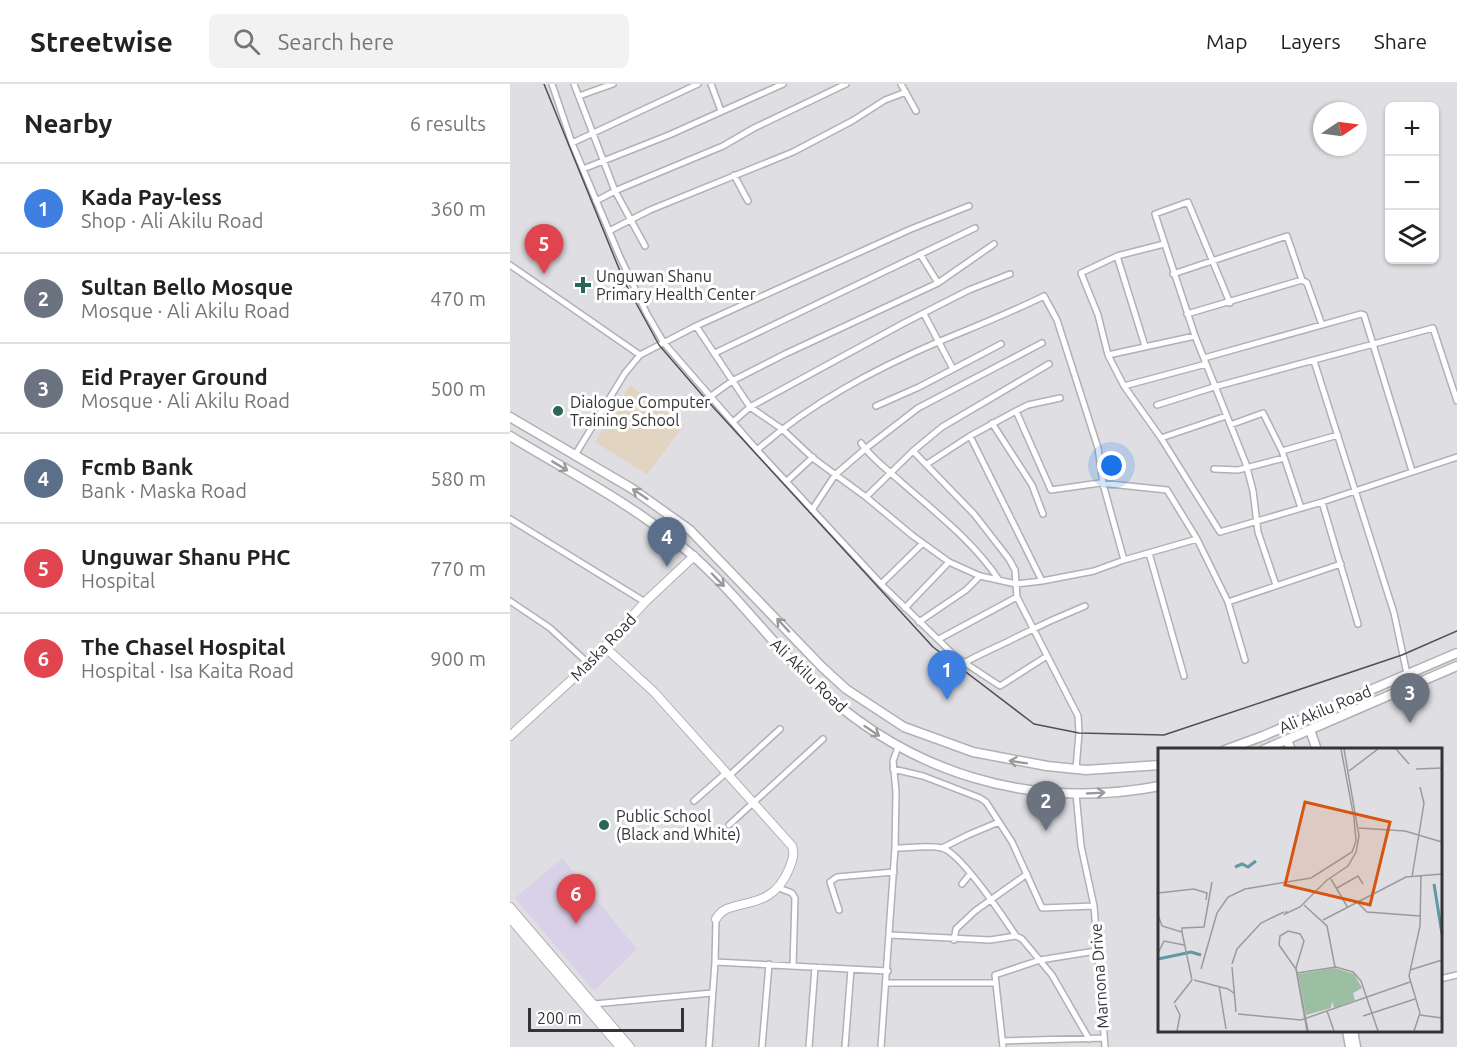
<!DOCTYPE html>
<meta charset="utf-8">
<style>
:root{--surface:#fff;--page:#f2f2f2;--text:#222;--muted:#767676;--line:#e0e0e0;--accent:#ea580c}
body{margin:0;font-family:Ubuntu,sans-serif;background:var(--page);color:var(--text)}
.controls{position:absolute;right:18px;top:18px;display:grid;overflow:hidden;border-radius:9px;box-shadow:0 2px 4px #0004}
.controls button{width:54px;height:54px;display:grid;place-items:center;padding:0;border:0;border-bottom:2px solid var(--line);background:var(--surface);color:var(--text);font:30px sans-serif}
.compass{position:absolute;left:803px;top:18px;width:54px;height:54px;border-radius:50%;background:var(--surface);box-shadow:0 2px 4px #0004;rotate:77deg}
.scale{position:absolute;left:18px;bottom:15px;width:156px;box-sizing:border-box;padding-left:6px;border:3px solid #343436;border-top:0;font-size:16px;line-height:21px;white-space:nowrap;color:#343436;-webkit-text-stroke:4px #fff;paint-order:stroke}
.you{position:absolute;left:602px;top:382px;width:21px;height:21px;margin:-15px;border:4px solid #fff;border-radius:50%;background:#1a73e8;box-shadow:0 0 0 9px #1a73e833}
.badge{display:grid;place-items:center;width:39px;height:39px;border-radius:50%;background:var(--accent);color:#fff;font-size:20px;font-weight:700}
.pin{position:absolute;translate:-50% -50px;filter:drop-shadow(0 2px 3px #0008)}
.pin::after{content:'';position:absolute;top:32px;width:21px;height:18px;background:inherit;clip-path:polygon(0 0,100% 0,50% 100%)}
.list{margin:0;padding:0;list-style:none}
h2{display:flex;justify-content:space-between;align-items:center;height:78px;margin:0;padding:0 24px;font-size:26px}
h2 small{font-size:20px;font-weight:400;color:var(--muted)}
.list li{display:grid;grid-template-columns:39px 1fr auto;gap:18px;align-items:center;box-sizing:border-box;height:90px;padding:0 24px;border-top:2px solid var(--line)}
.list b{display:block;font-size:22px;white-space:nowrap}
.list p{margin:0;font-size:20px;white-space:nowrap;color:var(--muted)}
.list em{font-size:20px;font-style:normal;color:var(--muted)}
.icon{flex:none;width:33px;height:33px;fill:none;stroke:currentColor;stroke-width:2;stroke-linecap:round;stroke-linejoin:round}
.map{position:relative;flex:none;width:947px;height:963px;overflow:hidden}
header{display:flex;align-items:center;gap:36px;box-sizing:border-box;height:84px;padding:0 30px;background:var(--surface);border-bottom:2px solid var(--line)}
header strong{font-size:28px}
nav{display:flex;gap:33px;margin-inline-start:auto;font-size:21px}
.search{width:420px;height:54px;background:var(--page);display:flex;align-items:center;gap:15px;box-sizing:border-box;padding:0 21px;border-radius:9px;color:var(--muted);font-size:22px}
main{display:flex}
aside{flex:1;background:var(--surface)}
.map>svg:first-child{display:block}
</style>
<header>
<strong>Streetwise</strong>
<div class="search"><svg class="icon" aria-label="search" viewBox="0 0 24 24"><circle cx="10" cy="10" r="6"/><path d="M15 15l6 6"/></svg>Search here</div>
<nav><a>Map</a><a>Layers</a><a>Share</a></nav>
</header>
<main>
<aside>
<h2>Nearby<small>6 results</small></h2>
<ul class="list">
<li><span class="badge" style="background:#3f7fe0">1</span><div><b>Kada Pay-less</b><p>Shop · Ali Akilu Road</p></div><em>360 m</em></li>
<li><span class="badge" style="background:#6b7280">2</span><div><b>Sultan Bello Mosque</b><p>Mosque · Ali Akilu Road</p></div><em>470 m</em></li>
<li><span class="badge" style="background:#6b7280">3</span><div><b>Eid Prayer Ground</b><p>Mosque · Ali Akilu Road</p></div><em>500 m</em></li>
<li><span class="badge" style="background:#5c6f8a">4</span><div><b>Fcmb Bank</b><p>Bank · Maska Road</p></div><em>580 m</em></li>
<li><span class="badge" style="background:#e0444e">5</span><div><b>Unguwar Shanu PHC</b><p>Hospital</p></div><em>770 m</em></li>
<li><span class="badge" style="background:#e0444e">6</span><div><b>The Chasel Hospital</b><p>Hospital · Isa Kaita Road</p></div><em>900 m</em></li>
</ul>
</aside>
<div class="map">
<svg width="947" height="963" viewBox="0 0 947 963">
<rect width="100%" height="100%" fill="#dfdfe3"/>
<!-- industrial -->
<path fill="#e1d4c0" d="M120,301l54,40 -37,49 -52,-32z"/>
<!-- medical -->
<path fill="#d9d1e7" d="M52,774l75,91 -43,42 -79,-93z"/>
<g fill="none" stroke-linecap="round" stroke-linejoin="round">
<defs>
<path id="street" d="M42,0l20,59 48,114 27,57 17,29 93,107 124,134 75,73 44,29 47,-30
M64,0l41,107 30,55
M201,0l10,27
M391,0l15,27
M69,12l34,-12
M62,59l126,-59
M73,85l86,-34 114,-51
M224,91l14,26
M86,117l21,-11 106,-44 31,-18 92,-44
M99,147l41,-21 143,-58 59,-31 33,-21 21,-8
M654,160l-47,12 -36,17 17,42 10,40 16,31 37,52 59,94 102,-30 135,-45
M410,170l18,29
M607,172l28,90
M0,181l130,90
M663,190l114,-38 15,44 5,3 15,42
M720,219l-42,-101 -33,12 40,122 51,128 7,27 5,41 18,53
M414,230l29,55
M677,230l115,-34
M186,242l54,81 32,22 32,30 52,38 47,39 36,26 31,14 36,8 26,-3 52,-10 30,-11 73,-21
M205,269l260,-125
M598,271l87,-19
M694,274l157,-44 3,1 48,156
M804,277l80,252 13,61
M614,302l82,-22
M201,312l21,-15 53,-27 153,-71 56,-39
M647,321l57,-18 219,-59 24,73
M366,322l43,-19 82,-43
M506,327l35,79 49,-7 67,7 30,49 31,63 17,58
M223,338l17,-15 154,-84 65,-33 41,-16
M482,339l40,62 11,29
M720,341l33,-12 19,38 19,57
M460,352l72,145
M651,354l65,-22
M351,359c10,15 27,27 40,39 34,30 73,60 98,98
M247,366c54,-47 116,-80 181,-108 36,-15 72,-29 106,-46l13,24 41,128 5,36 21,76
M403,367l61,63 35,45 6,11 2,27 61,119 1,17 -3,36
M772,367l56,-16
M65,371l50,-82 15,-18 56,-29 104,-47 111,-50 58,-23
M417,380l43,-28 46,-25 12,-6 32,-7
M704,385l24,1 46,-12
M277,397l26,-24
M356,413l47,-46 29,-24 107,-63
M812,418l36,122
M302,426l23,-35 30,-26 53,-41 124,-65
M0,435l135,83
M639,469l35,123
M371,500l42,-41
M0,517l40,27 39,36
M718,518l113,-38
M395,524l44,-46
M409,538l47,-32 14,-14
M429,555l78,-42
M454,579c14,-8 28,-14 43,-21 25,-13 51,-25 78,-36
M383,685l30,7 57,22 6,4 26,40 30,66 52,-2 -13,-60 -5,-52
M220,691l50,-46
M184,717l33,-29
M219,741l94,-86
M385,764c13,0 35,-3 47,0 19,5 62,70 74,88l6,3 30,36 37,64
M432,764l26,-13 31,-13
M452,800l8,-10
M269,804l13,5 3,5 -2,68
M584,822l11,141
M329,826l-9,-28 7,-5 57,-5
M380,851l100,5 26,-4
M444,856l2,-11 19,-18 52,-37
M205,878l173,9
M930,895l17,-4
M377,899h109
M84,920l118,-11
M492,957l102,-3
M199,963l6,-85 1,-43
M252,963l7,-83
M299,963l6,-80
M335,963l6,-78
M371,963l14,-199 1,-56 -3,-31 5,-14
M493,963l-8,-72 45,-15 56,-9"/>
<path id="secondary" d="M96,564l48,44 138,154c3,9 0,15 -3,23 -19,47 -61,26 -73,50
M0,652l79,-72 56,-62 49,-46
M0,823l120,140
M0,834l110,129"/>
<path id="primary" d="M0,333l121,71 59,42 132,137 24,22 58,38 69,25 74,14 39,4 74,-5
M0,352c59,36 123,68 175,113 47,39 82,89 125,131 96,93 219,131 350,106
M800,646l7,20
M777,656l4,10
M715,666l38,-14 194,-83
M753,666l194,-84
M837,946l3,17
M843,946l3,17"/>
</defs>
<!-- street casing -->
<use href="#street" stroke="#b1b1b5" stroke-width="8"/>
<!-- secondary casing -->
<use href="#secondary" stroke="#b1b1b5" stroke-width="10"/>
<!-- primary casing -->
<use href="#primary" stroke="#b1b1b5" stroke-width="11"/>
<!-- street -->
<use href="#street" stroke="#fff" stroke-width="5"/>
<!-- secondary -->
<use href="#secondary" stroke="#fff" stroke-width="8"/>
<!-- primary -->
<use href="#primary" stroke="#fff" stroke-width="8"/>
<!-- rail -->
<path stroke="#505053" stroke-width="1.5" d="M34,0l80,197 35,64 44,51 230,251 101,77 45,9 85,2 238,-80 55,-24"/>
</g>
<!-- one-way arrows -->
<defs><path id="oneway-shaft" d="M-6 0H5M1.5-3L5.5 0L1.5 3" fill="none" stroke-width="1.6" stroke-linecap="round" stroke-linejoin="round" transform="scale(1.5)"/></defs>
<g stroke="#9a9a9a">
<use href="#oneway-shaft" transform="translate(50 382) rotate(31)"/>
<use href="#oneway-shaft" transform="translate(130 410) rotate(-146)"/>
<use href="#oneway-shaft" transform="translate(208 496) rotate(46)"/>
<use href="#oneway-shaft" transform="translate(273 541) rotate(-133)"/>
<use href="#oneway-shaft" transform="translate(362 647) rotate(34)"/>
<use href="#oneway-shaft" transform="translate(508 678) rotate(-171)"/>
<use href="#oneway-shaft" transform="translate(586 709) rotate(-3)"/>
</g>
<!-- markers -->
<g fill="#2a6854" stroke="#fff" stroke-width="2">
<path d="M70 192h6v6h6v6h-6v6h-6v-6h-6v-6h6z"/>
<circle cx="48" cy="327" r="6"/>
<circle cx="94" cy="741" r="6"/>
</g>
<g text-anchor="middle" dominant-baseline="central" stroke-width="6" stroke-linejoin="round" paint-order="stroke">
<!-- poi labels -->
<g font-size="16" fill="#343436" stroke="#fff" text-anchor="start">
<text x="86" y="192">Unguwan Shanu<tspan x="86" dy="18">Primary Health Center</tspan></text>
<text x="60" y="318">Dialogue Computer<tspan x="60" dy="18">Training School</tspan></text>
<text x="106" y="732">Public School<tspan x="106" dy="18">(Black and White)</tspan></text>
</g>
<!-- street labels -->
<g font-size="16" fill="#343436" stroke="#fff">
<text transform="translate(93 563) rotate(-46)">Maska Road</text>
<text transform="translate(299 591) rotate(44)">Ali Akilu Road</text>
<text transform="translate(815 625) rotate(-23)">Ali Akilu Road</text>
<text transform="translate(589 892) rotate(-94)">Marnona Drive</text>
</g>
</g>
<!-- overview -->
<g transform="translate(648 664)">
<rect width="284" height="284" fill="#dfdfe3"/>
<path d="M177,220l19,6 8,14 -9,5 2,7 -21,8 -2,-7 -1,7 -25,7 -8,-41z" fill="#9cbea3"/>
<path fill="none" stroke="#6098a3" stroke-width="3" d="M77,119l7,-3 6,3 8,-6M276,136l8,50M0,211l33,-7 10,3"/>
<path fill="none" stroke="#9b9b9e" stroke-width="1.5" d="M238,1l13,15M258,21l26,-1M191,23l29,-22M201,80l46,3 37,11M254,129l12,-74 -4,-16M173,131l17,29M179,140l21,-12 5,8M0,145l36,-4 13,4 -1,7M200,155l9,9 53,4M146,157l23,21 8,41M129,163l-2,3 15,-7 27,-27 21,-14 8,-14 3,-16 -15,-87M0,167l4,11 20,6 10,48M165,172l83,-43 36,-3M24,184v-4l22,-1 8,-45M0,205l6,-12 20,4M74,216l5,-15 24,-26 23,-11M74,219l4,45M43,221l16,-56 11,-16 17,-8 66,-11 41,-26 4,-11 -2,-23 -13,-69M252,222l32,-10M139,225l39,-6 17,5 8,9 17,50M36,232l34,9 7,5M61,238l7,43M16,255l18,-23M17,257l5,10 -3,16M169,263l7,20M80,266l63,6 109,-38M262,267l22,3M205,268l52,-17M149,283l-11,-62 -17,-24 1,-9 8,-5 12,3 4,7 -8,27 12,63M256,283l6,-18 -11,-37 11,-50 1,-50"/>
<path fill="#d65510" fill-opacity="0.15" stroke="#d65510" stroke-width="3" d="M147,54l85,20 -20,83 -85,-20z"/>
<rect width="284" height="284" fill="none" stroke="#343436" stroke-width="3"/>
</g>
</svg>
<div class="controls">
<button>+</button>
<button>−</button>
<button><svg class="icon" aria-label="layers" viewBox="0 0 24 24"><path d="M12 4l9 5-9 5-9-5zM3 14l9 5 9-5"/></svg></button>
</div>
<svg class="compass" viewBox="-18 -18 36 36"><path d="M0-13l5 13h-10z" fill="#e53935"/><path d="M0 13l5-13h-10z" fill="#767676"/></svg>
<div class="scale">200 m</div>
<div class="you"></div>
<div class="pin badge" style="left:437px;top:616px;background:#3f7fe0">1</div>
<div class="pin badge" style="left:536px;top:747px;background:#6b7280">2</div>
<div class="pin badge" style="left:900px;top:639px;background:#6b7280">3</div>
<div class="pin badge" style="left:157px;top:483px;background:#5c6f8a">4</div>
<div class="pin badge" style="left:34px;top:190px;background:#e0444e">5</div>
<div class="pin badge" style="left:66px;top:840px;background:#e0444e">6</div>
</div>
</main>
